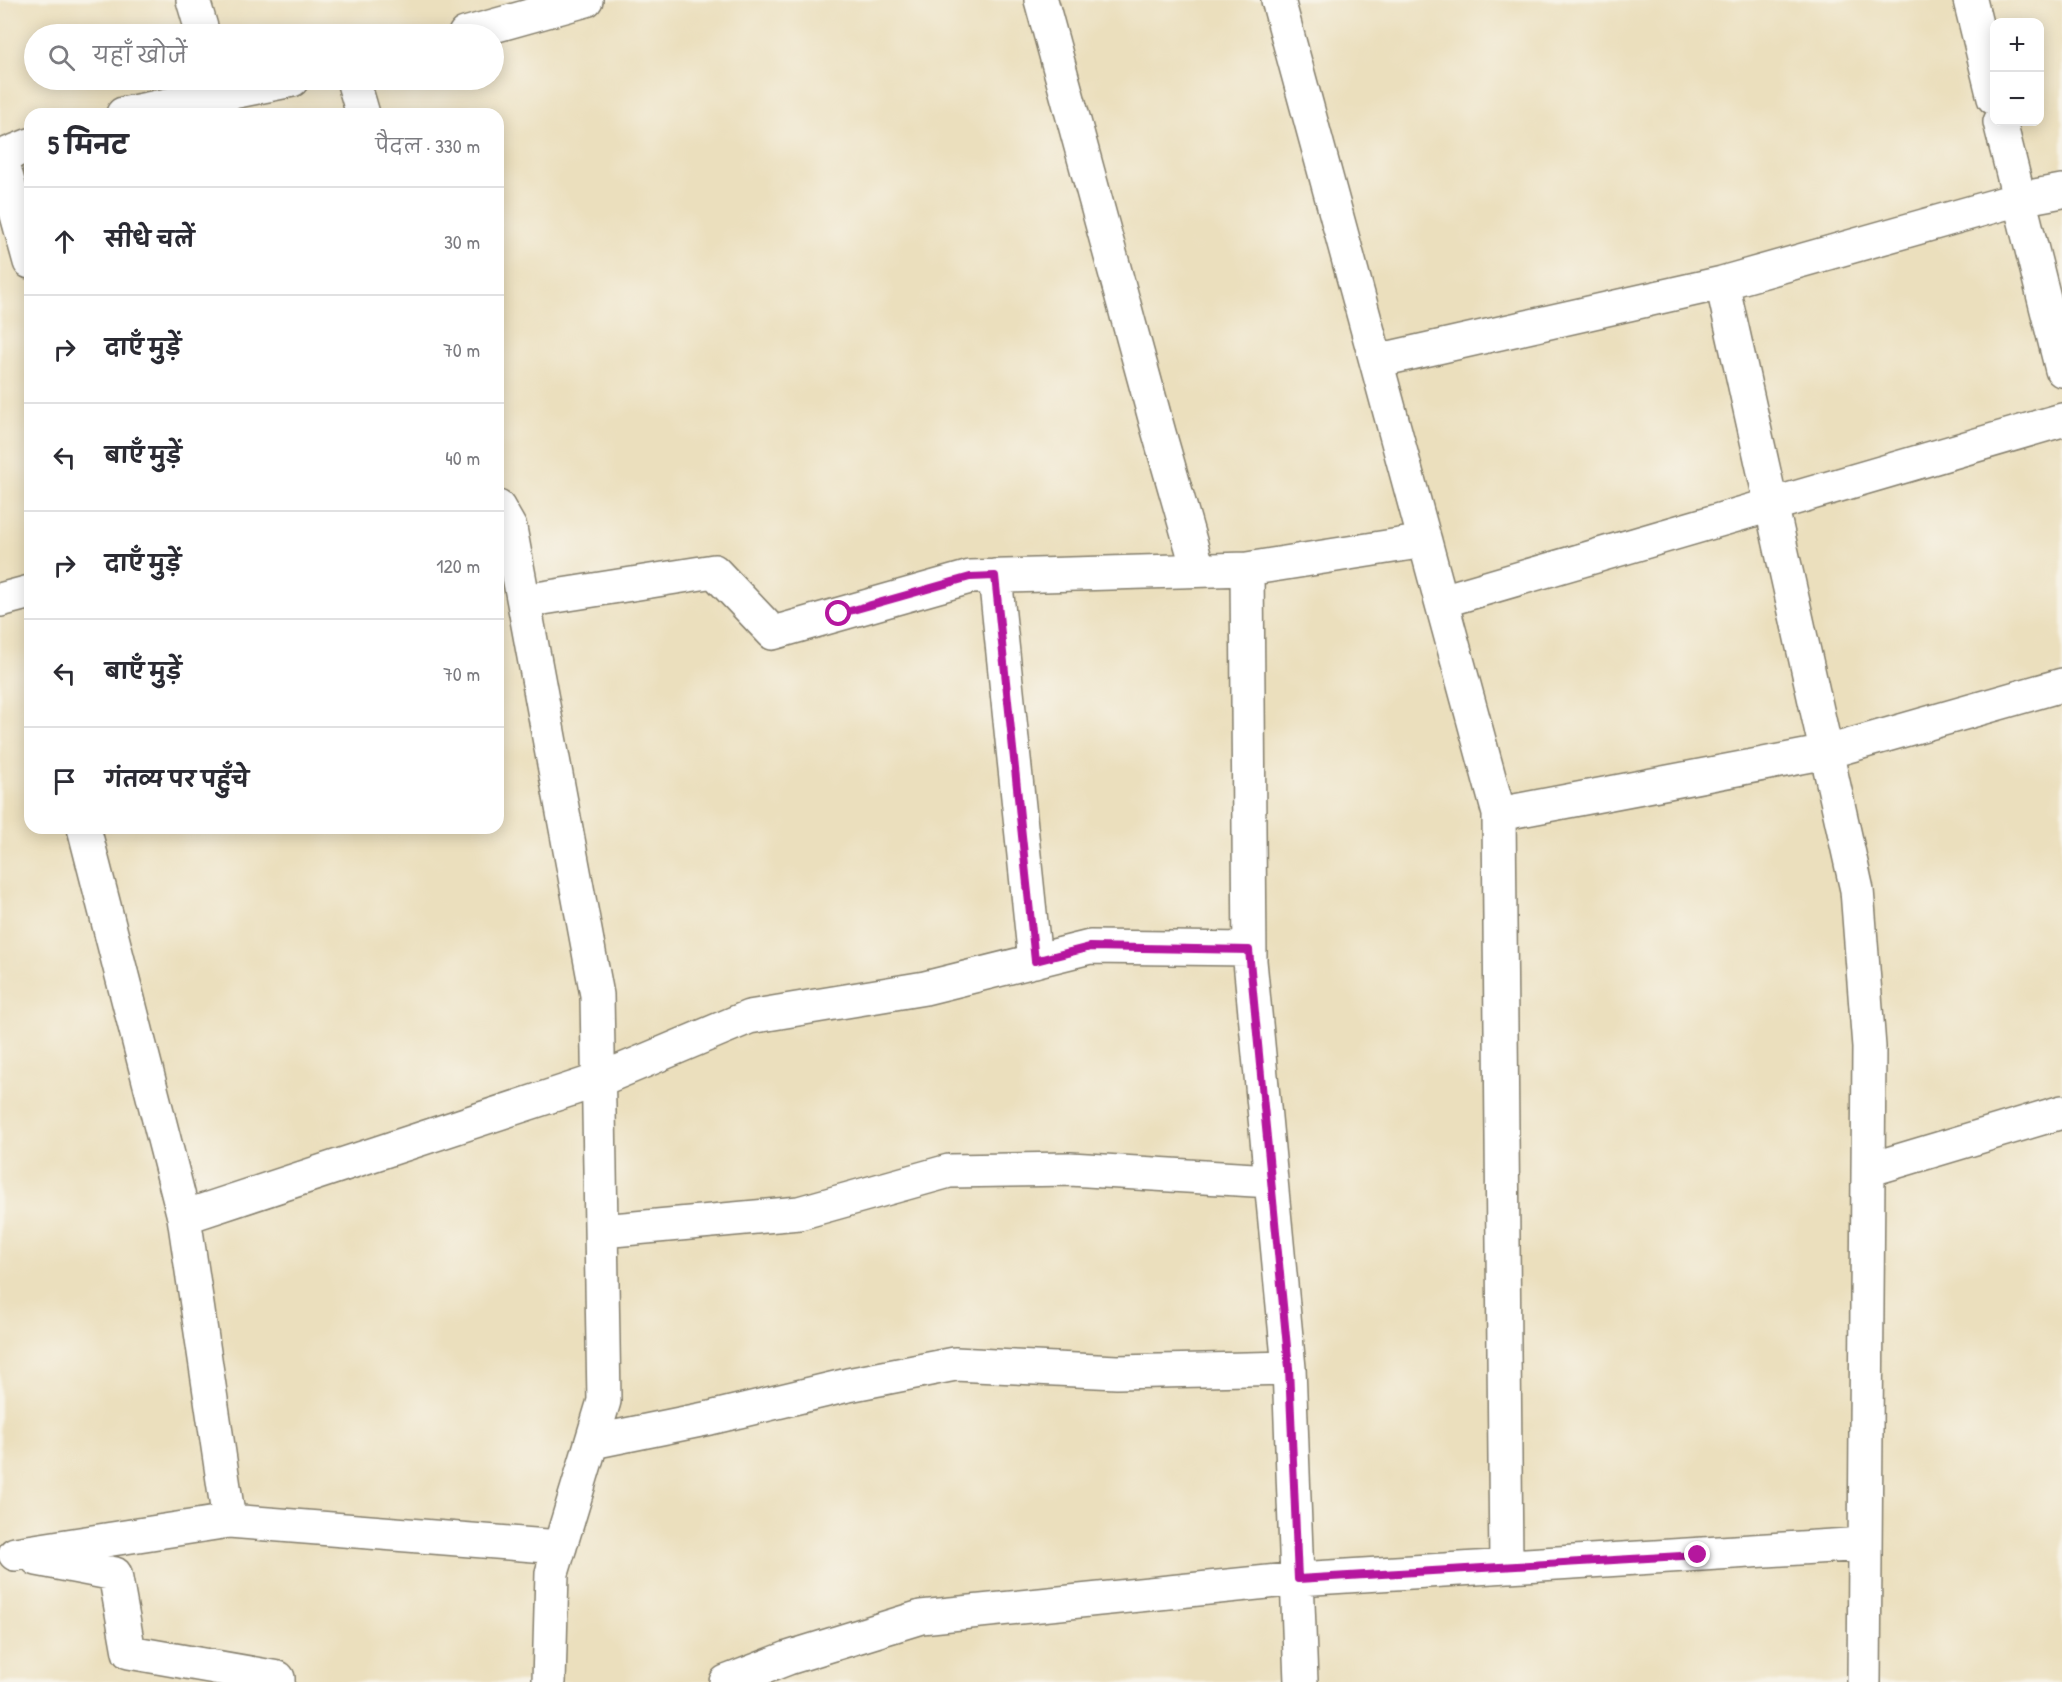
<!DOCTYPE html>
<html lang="hi">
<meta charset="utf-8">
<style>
:root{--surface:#fff;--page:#f7f7f7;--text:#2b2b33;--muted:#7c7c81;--line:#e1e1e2}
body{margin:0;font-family:"Patrick Hand","Playpen Sans Deva",sans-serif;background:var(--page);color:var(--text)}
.controls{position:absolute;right:18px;top:18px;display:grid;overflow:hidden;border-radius:12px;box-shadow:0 3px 15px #0003}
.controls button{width:54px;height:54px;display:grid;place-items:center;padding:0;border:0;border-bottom:2px solid var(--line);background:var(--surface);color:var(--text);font:30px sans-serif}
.stop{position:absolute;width:18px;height:18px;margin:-14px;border:4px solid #b5179e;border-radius:50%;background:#fff}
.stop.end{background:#b5179e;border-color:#fff;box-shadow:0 2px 6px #0008}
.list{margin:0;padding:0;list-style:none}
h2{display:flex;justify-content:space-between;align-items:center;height:78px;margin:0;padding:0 24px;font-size:26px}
h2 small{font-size:20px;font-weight:400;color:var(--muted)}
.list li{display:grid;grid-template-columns:39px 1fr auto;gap:18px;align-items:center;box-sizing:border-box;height:108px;padding:0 24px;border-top:2px solid var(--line)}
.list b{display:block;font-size:22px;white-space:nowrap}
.list em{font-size:20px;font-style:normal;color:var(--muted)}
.icon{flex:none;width:33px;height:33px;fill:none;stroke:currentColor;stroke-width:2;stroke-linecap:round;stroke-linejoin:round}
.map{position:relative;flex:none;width:2062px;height:1682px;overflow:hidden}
.search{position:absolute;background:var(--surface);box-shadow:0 3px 15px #0003;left:24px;top:24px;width:480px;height:66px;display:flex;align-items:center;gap:15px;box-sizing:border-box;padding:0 21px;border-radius:33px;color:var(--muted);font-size:22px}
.panel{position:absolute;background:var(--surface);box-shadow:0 3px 15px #0003;left:24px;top:108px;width:480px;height:726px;border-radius:18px}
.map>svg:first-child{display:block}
</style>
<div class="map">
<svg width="2062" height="1682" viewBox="0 0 2062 1682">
<rect width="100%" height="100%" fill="#f7f3e8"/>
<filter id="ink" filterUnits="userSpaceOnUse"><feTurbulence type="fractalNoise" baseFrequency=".0167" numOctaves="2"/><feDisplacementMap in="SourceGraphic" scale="12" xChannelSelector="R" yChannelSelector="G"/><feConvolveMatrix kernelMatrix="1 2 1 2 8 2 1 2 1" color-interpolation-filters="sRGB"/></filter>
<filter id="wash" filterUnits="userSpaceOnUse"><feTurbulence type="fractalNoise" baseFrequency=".008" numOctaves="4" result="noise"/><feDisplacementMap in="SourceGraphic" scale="24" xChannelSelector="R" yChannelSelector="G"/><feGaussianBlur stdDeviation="1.35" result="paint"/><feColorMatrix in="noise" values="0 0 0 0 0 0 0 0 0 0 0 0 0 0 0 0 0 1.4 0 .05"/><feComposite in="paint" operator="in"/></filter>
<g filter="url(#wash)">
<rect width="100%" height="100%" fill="#ebdfbd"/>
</g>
<g filter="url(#ink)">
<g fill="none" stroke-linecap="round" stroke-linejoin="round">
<defs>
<path id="minor" d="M193,0l10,34
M1041,0l118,433 39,136
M1278,0l221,814 7,752
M1970,0l24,98
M465,34l121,-34
M353,80l10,34
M123,114l169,-34
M2000,122l62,248
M0,157l30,-12
M1,157l29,105
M1722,283l135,607 12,157 -5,635
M1376,361l346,-78 297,-84 43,-8
M498,507l12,21 87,467 7,406 -52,172 -3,109
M1247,569l3,392 39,407 12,314
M995,576l40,385
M0,600l30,-8
M524,601l190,-30 59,62 197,-56 277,-8 178,-28
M1442,601l620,-181
M1499,814l328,-62 235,-67
M1868,1170l194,-58
M184,1217l415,-137 150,-63 176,-29 165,-41 159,2
M602,1231l197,-18 150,-42 121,-2 201,12
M592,1442l118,-24 138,-33 107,-21 162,8 172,-4
M229,1521l331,26
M15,1554l214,-33 -45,-304 -100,-389
M37,1559l78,15 14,78 149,26v4
M726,1682l62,-24 133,-41 377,-38 567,-35"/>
</defs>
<!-- minor casing -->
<use href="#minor" stroke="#847e6c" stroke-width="36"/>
<!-- minor -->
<use href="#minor" stroke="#fff" stroke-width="33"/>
</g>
</g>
<g fill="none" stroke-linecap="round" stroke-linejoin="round" filter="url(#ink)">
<!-- route -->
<path stroke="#b5179e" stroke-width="8" d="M839,614l131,-37 25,-1 40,385 55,-14 159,3 40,418 9,211 400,-24"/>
</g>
</svg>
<div class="controls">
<button>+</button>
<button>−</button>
</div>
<div class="stop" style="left:839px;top:614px"></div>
<div class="stop end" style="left:1698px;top:1555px"></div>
<div class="search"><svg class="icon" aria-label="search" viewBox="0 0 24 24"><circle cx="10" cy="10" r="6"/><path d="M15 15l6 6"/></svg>यहाँ खोजें</div>
<section class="panel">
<h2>5 मिनट<small>पैदल · 330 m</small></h2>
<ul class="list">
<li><svg class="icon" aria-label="ahead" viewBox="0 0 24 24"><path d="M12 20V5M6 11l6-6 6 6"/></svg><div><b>सीधे चलें</b></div><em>30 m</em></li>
<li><svg class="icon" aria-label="right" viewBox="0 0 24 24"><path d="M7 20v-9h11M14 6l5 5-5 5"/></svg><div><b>दाएँ मुड़ें</b></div><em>70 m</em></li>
<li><svg class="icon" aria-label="left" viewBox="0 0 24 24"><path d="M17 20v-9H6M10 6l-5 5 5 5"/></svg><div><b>बाएँ मुड़ें</b></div><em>40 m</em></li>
<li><svg class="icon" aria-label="right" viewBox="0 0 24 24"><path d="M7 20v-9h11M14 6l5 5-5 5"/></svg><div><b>दाएँ मुड़ें</b></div><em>120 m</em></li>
<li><svg class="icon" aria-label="left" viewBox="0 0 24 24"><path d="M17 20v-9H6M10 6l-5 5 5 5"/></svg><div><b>बाएँ मुड़ें</b></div><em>70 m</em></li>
<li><svg class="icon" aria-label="arrive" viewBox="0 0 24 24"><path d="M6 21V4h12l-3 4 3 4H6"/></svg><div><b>गंतव्य पर पहुँचे</b></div></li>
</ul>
</section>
</div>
